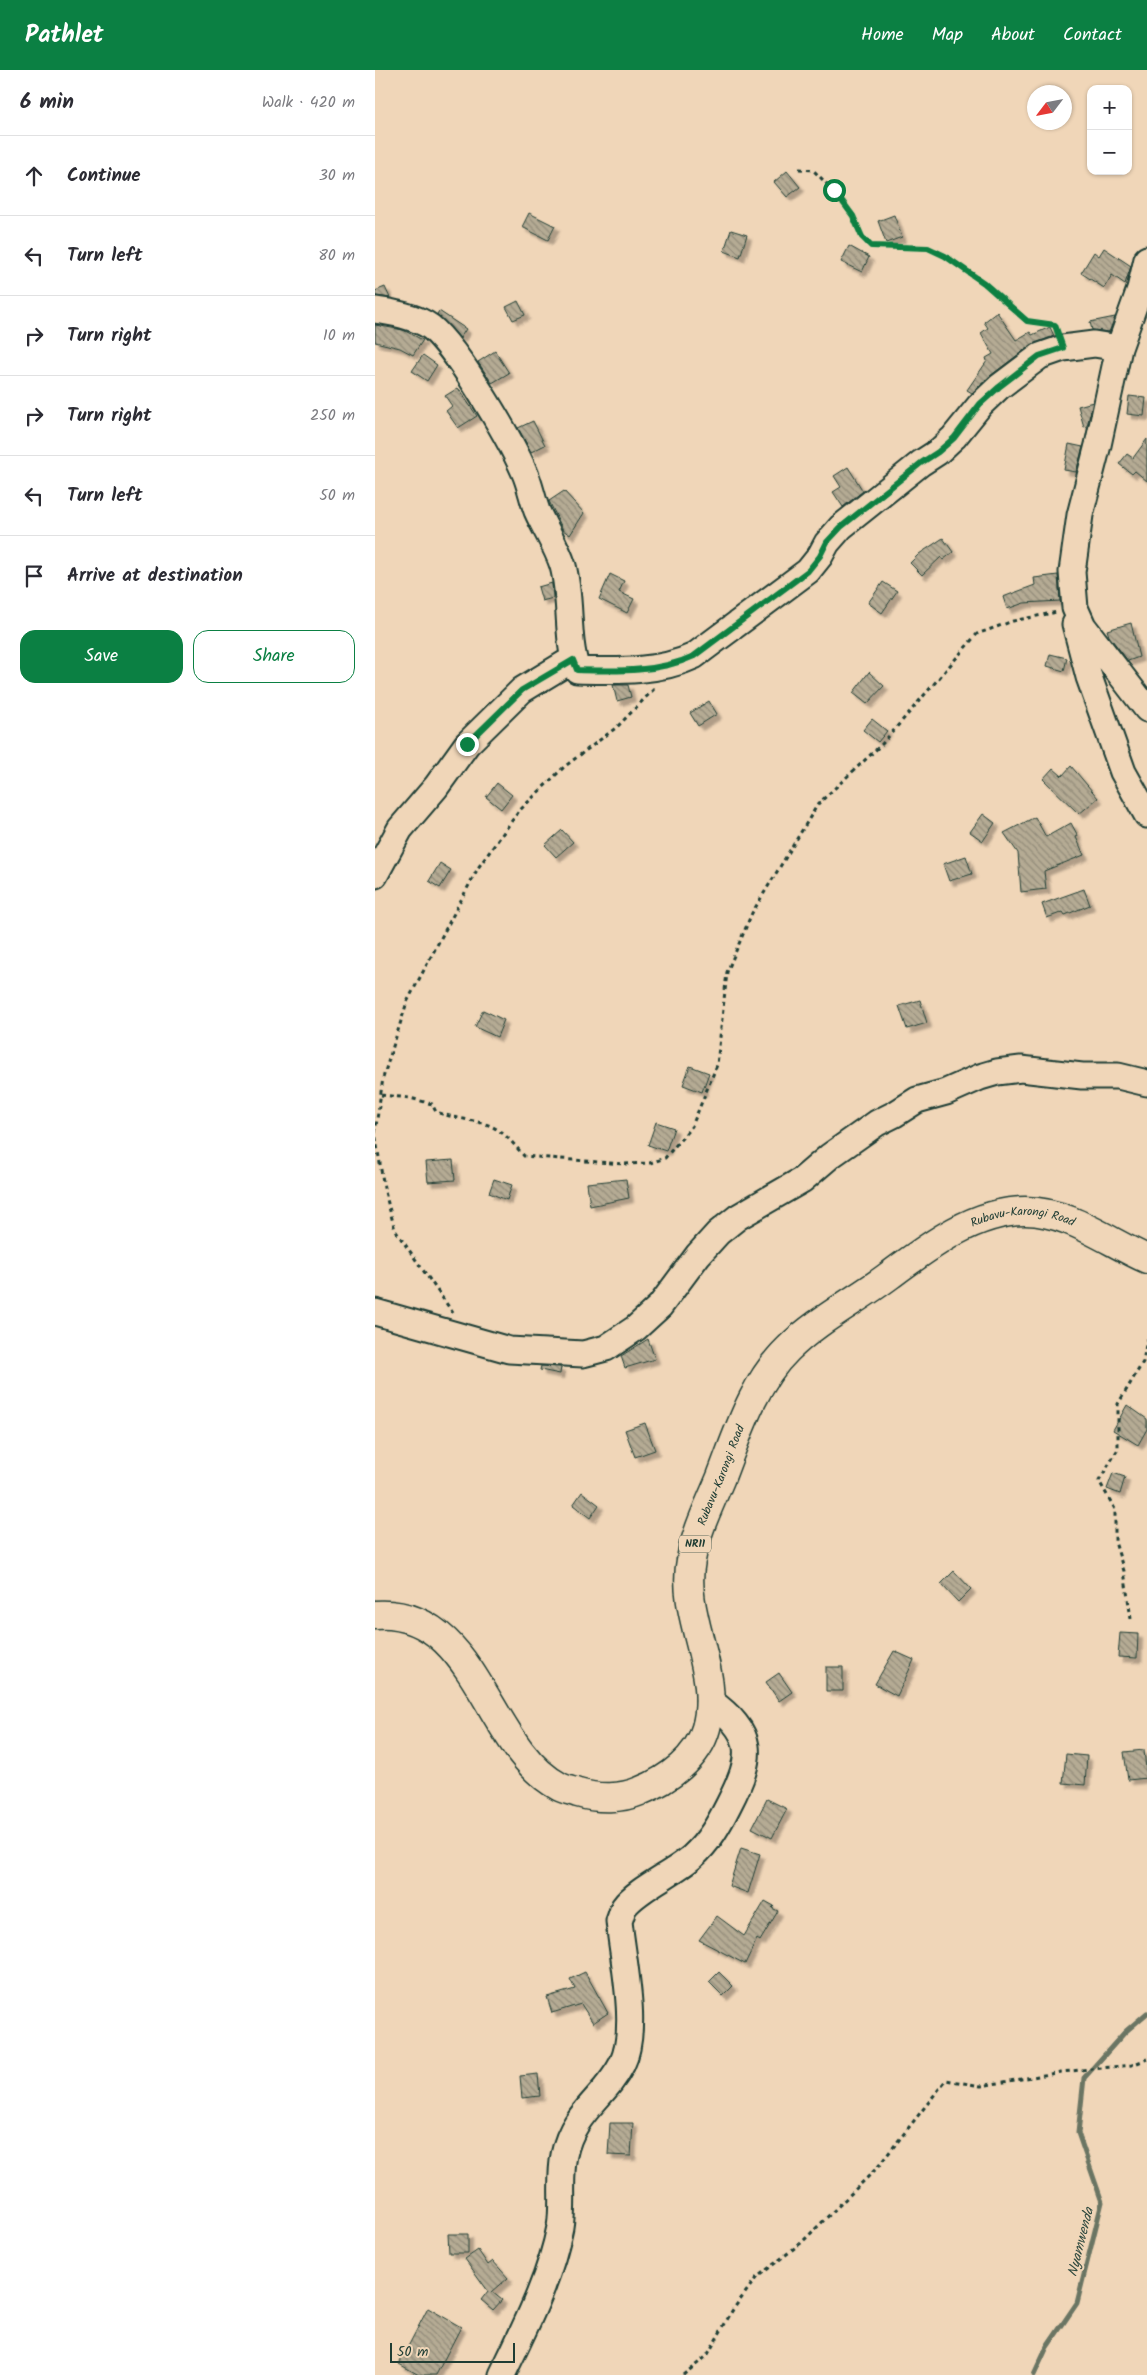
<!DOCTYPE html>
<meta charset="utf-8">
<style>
:root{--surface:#fff;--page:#f2f2f3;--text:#2b2b33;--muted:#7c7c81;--line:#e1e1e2;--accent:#0b8043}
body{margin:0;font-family:Kalam,sans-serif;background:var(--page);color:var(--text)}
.controls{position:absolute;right:15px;top:15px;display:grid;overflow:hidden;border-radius:10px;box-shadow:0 1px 4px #0004}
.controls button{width:45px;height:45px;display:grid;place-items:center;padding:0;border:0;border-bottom:1px solid var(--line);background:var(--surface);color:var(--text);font:25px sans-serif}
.compass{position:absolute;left:652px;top:15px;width:45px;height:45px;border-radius:50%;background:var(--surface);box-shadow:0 1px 4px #0004;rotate:238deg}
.scale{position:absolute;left:15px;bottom:12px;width:125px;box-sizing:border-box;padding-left:5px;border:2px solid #1f3d34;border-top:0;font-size:14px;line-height:18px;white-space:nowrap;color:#1f3d34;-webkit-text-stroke:4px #f0d6b8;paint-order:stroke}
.stop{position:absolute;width:15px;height:15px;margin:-11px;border:4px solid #0b8043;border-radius:50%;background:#fff}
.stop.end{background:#0b8043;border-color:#fff;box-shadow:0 1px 5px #0008}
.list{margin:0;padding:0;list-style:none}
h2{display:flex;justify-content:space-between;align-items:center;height:65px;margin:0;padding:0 20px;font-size:21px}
h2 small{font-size:16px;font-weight:400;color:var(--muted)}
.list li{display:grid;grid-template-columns:32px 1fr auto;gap:15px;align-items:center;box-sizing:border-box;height:80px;padding:0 20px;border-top:1px solid var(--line)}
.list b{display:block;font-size:19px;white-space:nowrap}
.list em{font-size:16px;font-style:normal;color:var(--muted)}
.actions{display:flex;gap:10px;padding:15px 20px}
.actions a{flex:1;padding:11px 0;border:1px solid var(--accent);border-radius:15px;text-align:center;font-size:18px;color:var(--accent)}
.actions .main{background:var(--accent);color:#fff}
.icon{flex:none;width:28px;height:28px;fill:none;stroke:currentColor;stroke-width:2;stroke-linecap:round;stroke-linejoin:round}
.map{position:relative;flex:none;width:772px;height:2305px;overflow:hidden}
header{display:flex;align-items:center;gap:30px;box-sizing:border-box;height:70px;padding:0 25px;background:var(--accent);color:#fff}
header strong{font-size:24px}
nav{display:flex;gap:28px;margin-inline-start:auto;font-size:18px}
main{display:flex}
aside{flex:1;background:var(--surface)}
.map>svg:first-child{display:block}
</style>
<header>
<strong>Pathlet</strong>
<nav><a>Home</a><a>Map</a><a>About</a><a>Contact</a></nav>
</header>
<main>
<aside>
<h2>6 min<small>Walk · 420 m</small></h2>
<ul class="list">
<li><svg class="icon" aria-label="ahead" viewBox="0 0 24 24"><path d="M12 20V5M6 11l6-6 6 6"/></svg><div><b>Continue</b></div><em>30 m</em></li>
<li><svg class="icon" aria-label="left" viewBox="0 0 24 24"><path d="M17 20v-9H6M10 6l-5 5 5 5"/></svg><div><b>Turn left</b></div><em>80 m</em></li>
<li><svg class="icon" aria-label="right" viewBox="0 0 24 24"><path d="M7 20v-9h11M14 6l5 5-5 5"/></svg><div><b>Turn right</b></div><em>10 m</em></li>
<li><svg class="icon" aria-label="right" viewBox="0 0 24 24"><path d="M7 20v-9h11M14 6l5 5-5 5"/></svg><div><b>Turn right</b></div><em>250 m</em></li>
<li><svg class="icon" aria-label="left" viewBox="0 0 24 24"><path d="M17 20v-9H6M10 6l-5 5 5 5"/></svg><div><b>Turn left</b></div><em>50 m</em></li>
<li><svg class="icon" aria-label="arrive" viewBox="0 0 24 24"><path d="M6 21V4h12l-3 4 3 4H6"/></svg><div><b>Arrive at destination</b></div></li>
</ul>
<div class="actions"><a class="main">Save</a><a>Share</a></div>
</aside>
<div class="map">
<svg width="772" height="2305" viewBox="0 0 772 2305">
<defs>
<pattern id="building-back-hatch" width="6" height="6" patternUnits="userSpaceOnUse" patternTransform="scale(1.25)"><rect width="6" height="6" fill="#b5ab94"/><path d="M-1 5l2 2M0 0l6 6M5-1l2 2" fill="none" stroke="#938c7a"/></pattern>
<filter id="shadow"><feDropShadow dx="4.5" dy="4.5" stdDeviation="1" flood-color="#0004"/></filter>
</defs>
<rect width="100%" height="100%" fill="#f0d6b8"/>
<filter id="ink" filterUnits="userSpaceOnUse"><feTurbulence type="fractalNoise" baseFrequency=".02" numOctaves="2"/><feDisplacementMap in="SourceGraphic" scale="10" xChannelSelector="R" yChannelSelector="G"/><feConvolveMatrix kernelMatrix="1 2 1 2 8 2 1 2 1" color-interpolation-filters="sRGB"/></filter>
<g filter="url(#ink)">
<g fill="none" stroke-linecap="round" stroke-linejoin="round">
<!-- stream -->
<path stroke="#6b7563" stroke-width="5" d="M659,2305l13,-28 30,-44 25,-101 -24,-69 6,-55 41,-46 22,-19"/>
</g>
<!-- building -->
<path fill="url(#building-back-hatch)" stroke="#1f3d34" filter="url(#shadow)" d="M412,101l13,16 -13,10 -13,-15z
M154,143l26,13 -7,14 -26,-13z
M519,145l8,22 -16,6 -8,-22z
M356,160l16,5 -7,22 -16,-6z
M474,176l20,11 -7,15 -21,-10z
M729,178l27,18 -6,18 -13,-9 -8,13 -23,-15 13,-21 5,4z
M10,217l5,11 -15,-2v-5z
M143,231l7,14 -12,5 -7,-13z
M64,241l27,18 -6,9 -23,-24z
M622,242l19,28 14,-8 2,3 18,-8 4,9 -23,9 -41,31 -18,17 -5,-3 20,-29 -1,-3 7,-4 -12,-21 7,-5 -4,-6z
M740,247l-6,15 -17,-2 -2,-8z
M0,255l28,5 20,10 -10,15 -13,-7 -25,-6z
M120,281l14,22 -17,10 -14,-21z
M48,285l14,10 -10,16 -15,-10z
M83,318l19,28 -19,12 -12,-17 6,-5 -7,-10z
M754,326l17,2 -2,18 -17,-2z
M718,332l-6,24 -3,1 -6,-21z
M158,351l12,24 -14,7 -13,-24z
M772,369v42l-12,-10 -3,3 -13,-10 8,-10 6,4z
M694,374l14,3 -7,25 -12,-2z
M473,397l15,24 -20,16 -10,-15 8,-5 -7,-11z
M189,421l20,22 -14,22 -7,-5 -14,-29z
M568,468l10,14 -10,8 -2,-3 -19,18 -12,-12 9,-9z
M235,504l14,7 -5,11 15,7 -7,14 -28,-14z
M683,505l2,26 -36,2 -17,6 -4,-12 32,-12 -1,-7z
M508,512l14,9 -15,22 -14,-10z
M177,513l1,15 -11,3 -4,-14z
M756,553l8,34 -11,4 -19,-25 -2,-6z
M675,584l17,4 -3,13 -17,-5z
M494,602l15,14 -17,18 -14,-11z
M238,615h15l3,12 -14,4z
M334,631l8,13 -19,12 -8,-13z
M497,649l15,12 -9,11 -15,-12z
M696,696l27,32 -19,16 -36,-35 10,-11 9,8z
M122,713l15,12 -11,14 -15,-12z
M608,744l12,9 -12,18 -13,-9z
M660,747l11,20 25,-14 7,13 -2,1 8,18 -40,16 2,18 -25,3 -3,-39 -14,-20z
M187,760l11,12 -17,15 -11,-12z
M591,786l6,18 -23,7 -6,-17z
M65,793l11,7 -11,18 -11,-7z
M709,819l6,16 -25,10 -2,-3 -16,6 -5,-14z
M545,930l7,23 -20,6 -8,-23z
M108,940l21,10 -7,17 -22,-10z
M315,996l19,7 -7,19 -19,-7z
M281,1052l18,6 -8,23 -18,-6z
M78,1090l2,20 -27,2 -2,-20z
M119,1109l18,6 -5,15 -18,-7z
M251,1109l3,19 -39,8 -3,-23z
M273,1269l7,20 -30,9 -4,-12z
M166,1296l20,1 -1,7 -20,-4z
M752,1335l20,14v10l-9,16 -25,-15z
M270,1353l10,27 -20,7 -10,-27z
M738,1403l12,4 -5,17 -13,-5z
M207,1422l17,13 -9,13 -17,-13z
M579,1501l17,18 -13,13 -17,-18z
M745,1563l18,1 -1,24 -19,-1z
M519,1581l20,9 -17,36 -22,-12z
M451,1597h17v24h-17z
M404,1603l13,19 -13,9 -13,-19z
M769,1680l3,28 -19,2 -4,-28z
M691,1684l21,2 -2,29 -22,-2z
M392,1729l20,10 -15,29 -20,-10z
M366,1778l19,6 -12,39 -19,-7z
M390,1831l9,5 -2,2 6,3 -18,30 -3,-2 -12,25 -46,-24 18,-24 27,20z
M210,1902l23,41 -15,10 -12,-19 -29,9 -5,-16 28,-8 -5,-10z
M344,1902l14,14 -10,10 -14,-14z
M163,2004l2,22 -18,2 -2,-22z
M235,2053h23l-2,33 -23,-1z
M73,2164h20v19h-19z
M103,2180l10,15 5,-4 15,17 -16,14 10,8 -9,10 -12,-10 7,-9 -23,-32z
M53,2238l33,19 -25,48h-17l-20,-11z"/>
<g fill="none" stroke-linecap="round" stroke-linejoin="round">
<defs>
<path id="minor" d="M772,189l-7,30 -21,59 -21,97 -18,70 -8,57 3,36 8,18 64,83
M0,240c16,2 36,6 51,14 26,14 85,117 98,147 6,13 8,27 13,40 8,18 20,36 26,55 9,34 3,71 14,104 38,1 81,3 117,-14l114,-85 12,-15 7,-13 14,-16 80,-64 17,-11 16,-15 26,-32 19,-18 41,-31 23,-8 31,-4 25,4
M700,554l14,53 34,95 24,43
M0,805l25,-46 36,-42 31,-43 55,-54 51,-31
M0,1242l134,38 74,4 23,-6 30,-20 24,-22 38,-51 20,-22 20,-16 64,-37 28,-24 47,-33 18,-9 22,-14 29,-8 34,-15 17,-5 24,-3 61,7h36l29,7
M127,2305c23,-48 48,-96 58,-148 4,-23 -1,-48 4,-72 9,-44 41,-57 58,-91 17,-35 1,-103 -3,-143 2,-4 3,-10 5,-14 13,-18 50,-34 68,-50 17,-15 27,-33 37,-53 25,-49 27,-70 -20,-104"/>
<g id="highway">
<path id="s1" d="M0,1545c103,-7 110,133 185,172 6,3 13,4 18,6 20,6 43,6 62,-2 28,-11 58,-33 66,-63 16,-57 -26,-112 -15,-168 5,-29 19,-56 30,-83 17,-44 32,-94 67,-128 29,-29 69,-49 102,-74 39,-29 85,-64 135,-64 44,0 83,31 122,48"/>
</g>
</defs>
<!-- minor casing -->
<use href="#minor" stroke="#1f3d34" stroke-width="29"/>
<!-- highway casing -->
<use href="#highway" stroke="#1f3d34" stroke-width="31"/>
<!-- path -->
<path stroke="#1f3d34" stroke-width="3" stroke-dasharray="4 4" stroke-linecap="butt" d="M424,99l14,1 21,21 19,25 9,21 9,9 57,2 17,8 39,27 43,38 28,4 1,4
M6,1025l29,3 22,6 4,8c17,6 33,7 49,12 16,4 29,20 39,32l99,8 27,-1 15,-5 27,-32 25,-61 10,-93 25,-59 66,-109 64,-60 95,-110 36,-13 44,-9
M78,1243l-58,-83 -11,-42 -9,-55 8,-55 24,-76 71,-134 41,-57 45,-44 53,-40 38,-39
M756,1549l-7,-48 -9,-29v-33l-16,-28 19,-32v-45l25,-42 4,-23
M308,2305l24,-19 25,-45 24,-33 45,-35 76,-75 69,-88 35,6 80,-14 71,-7 15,-6"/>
<!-- minor -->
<use href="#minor" stroke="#f0d6b8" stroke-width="25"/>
<!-- highway -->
<use href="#highway" stroke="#f0d6b8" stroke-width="28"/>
</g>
</g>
<g fill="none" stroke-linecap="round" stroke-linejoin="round" filter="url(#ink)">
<!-- route -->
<path stroke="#0b8043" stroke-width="6" d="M92,674l55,-54 51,-30 4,10c38,1 81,3 117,-14l114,-85 12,-15 7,-14 14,-15 80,-64 17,-11 16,-14 26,-34 19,-17 40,-31 24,-8 -8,-23 -28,-4 -43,-38 -39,-27 -17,-8 -57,-2 -9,-9 -9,-21 -19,-26"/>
</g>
<g text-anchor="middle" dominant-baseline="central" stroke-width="4" stroke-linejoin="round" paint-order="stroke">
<!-- shield labels -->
<rect fill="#f0d6b8" stroke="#5e6b5c" stroke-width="1" x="304" y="1465.5" width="32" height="17" rx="4"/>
<g font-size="11" font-weight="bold" fill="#1f3d34">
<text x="320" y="1474">NR11</text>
</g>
<!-- street labels -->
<g font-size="12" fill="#1f3d34" stroke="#f0d6b8">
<text stroke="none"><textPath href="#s1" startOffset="1122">Rubavu-Karongi Road</textPath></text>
<text stroke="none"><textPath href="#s1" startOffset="702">Rubavu-Karongi Road</textPath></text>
</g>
<!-- water labels -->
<g font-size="14" font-style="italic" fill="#324b40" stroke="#f0d6b8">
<text transform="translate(706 2172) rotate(-76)">Nyamwenda</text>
</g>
</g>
</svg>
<div class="controls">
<button>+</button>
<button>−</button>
</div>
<svg class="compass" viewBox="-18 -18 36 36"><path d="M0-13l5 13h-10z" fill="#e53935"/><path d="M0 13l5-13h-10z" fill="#7c7c81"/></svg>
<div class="scale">50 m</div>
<div class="stop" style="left:459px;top:120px"></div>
<div class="stop end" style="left:92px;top:674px"></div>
</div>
</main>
